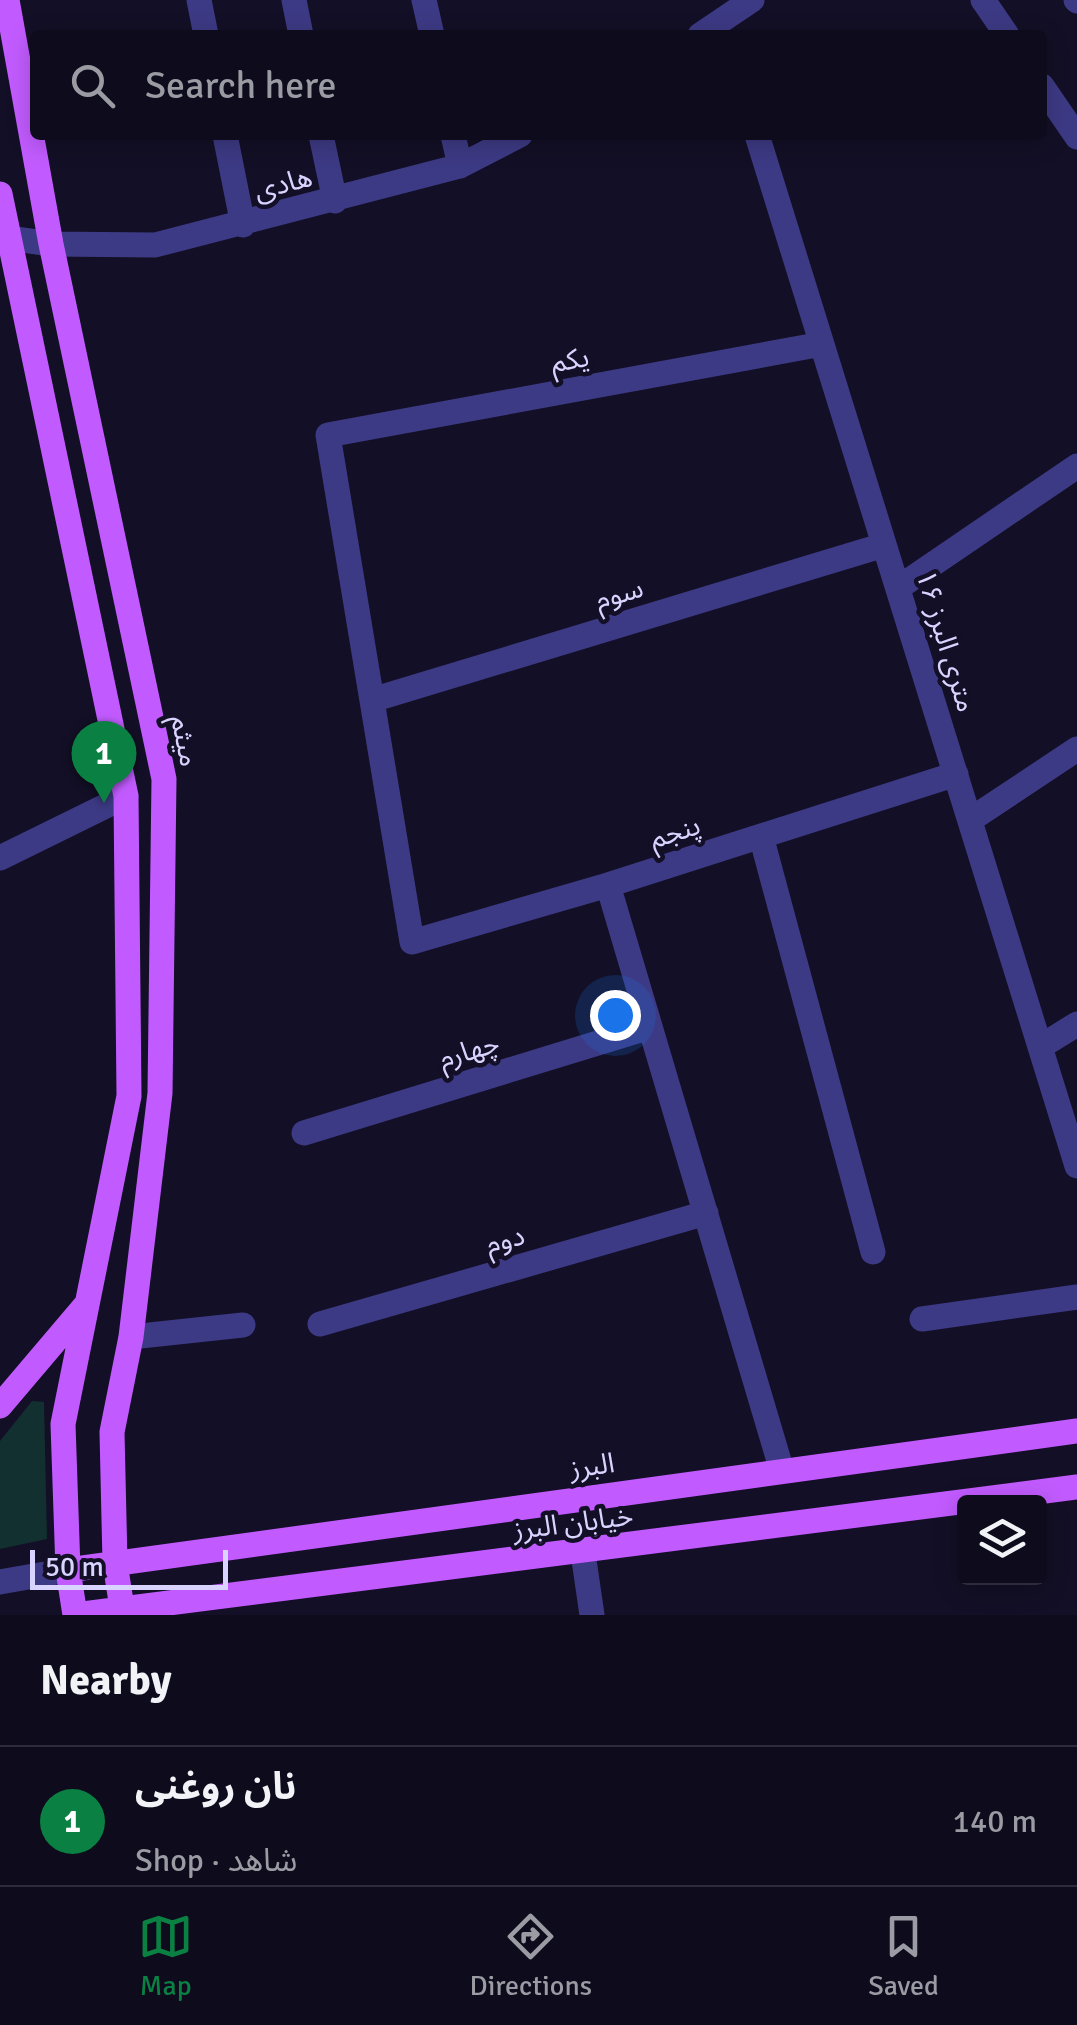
<!DOCTYPE html>
<meta charset="utf-8">
<style>
:root{--surface:#0e0b1c;--page:#171425;--text:#f1f3f6;--muted:#9b9ba3;--line:#2e2b3b;--accent:#0b8043}
body{margin:0;font-family:Signika,"Noto Sans Arabic",sans-serif;background:var(--page);color:var(--text)}
.controls{position:absolute;right:30px;bottom:30px;display:grid;overflow:hidden;border-radius:10px;box-shadow:0 5px 25px #0003}
.controls button{width:90px;height:90px;display:grid;place-items:center;padding:0;border:0;border-bottom:2px solid var(--line);background:var(--surface);color:var(--text);font:50px sans-serif}
.scale{position:absolute;left:30px;bottom:25px;width:198px;box-sizing:border-box;padding-left:10px;border:5px solid #d9d4ff;border-top:0;font-size:28px;line-height:35px;white-space:nowrap;color:#d9d4ff;-webkit-text-stroke:8px #130f26;paint-order:stroke}
.you{position:absolute;left:615px;top:1015px;width:35px;height:35px;margin:-25px;border:8px solid #fff;border-radius:50%;background:#1a73e8;box-shadow:0 0 0 15px #1a73e833}
.badge{display:grid;place-items:center;width:65px;height:65px;border-radius:50%;background:var(--accent);color:#fff;font-size:32px;font-weight:700}
.pin{position:absolute;translate:-50% -82px;filter:drop-shadow(0 2px 5px #0008)}
.pin::after{content:'';position:absolute;top:52px;width:35px;height:30px;background:inherit;clip-path:polygon(0 0,100% 0,50% 100%)}
.list{margin:0;padding:0;list-style:none}
h2{display:flex;justify-content:space-between;align-items:center;height:130px;margin:0;padding:0 40px;font-size:42px}
h2 small{font-size:32px;font-weight:400;color:var(--muted)}
.list li{display:grid;grid-template-columns:65px 1fr auto;gap:30px;align-items:center;box-sizing:border-box;height:140px;padding:0 40px;border-top:2px solid var(--line)}
.list b{display:block;font-size:38px;white-space:nowrap}
.list p{margin:0;font-size:32px;white-space:nowrap;color:var(--muted)}
.list em{font-size:32px;font-style:normal;color:var(--muted)}
.icon{flex:none;width:55px;height:55px;fill:none;stroke:currentColor;stroke-width:2;stroke-linecap:round;stroke-linejoin:round}
.map{position:relative;flex:none;width:1077px;height:1615px;overflow:hidden}
.search{position:absolute;background:var(--surface);box-shadow:0 5px 25px #0003;left:30px;right:30px;top:30px;height:110px;display:flex;align-items:center;gap:25px;box-sizing:border-box;padding:0 35px;border-radius:10px;color:var(--muted);font-size:38px}
.sheet{height:270px;background:var(--surface)}
nav{display:flex;justify-content:space-around;align-items:center;box-sizing:border-box;height:140px;border-top:2px solid var(--line);background:var(--surface);font-size:28px;color:var(--muted)}
nav a{display:grid;justify-items:center;gap:5px}
nav .on{color:var(--accent)}
.map>svg:first-child{display:block}
</style>
<div class="map">
<svg width="1077" height="1615" viewBox="0 0 1077 1615">
<rect width="100%" height="100%" fill="#130f26"/>
<!-- green -->
<path fill="#12302f" d="M32,1401l12,1 3,137 -47,10v-108z"/>
<g fill="none" stroke-linecap="round" stroke-linejoin="round">
<!-- minor -->
<path stroke="#3d3a85" stroke-width="25" d="M199,0l7,35
M294,0l7,35
M424,0l8,35
M983,0l24,35
M1076,0l1,1
M700,35l52,-35
M1042,86l35,51
M225,135l18,90
M321,135l14,66
M453,135l7,31
M757,135l320,1031
M0,241l8,-3 43,6 104,1 305,-79 60,-31
M822,344l-494,91 84,507 196,-57 348,-111
M898,588l179,-122
M372,700l512,-155
M970,820l107,-71
M761,836l112,416
M0,858l126,-62
M608,885l174,586
M1040,1047l37,-23
M304,1133l346,-106
M922,1319l155,-22
M320,1324l386,-111
M131,1337l112,-12
M583,1553l9,62
M0,1582l68,-12"/>
<!-- major -->
<path stroke="#c25bff" stroke-width="25" d="M7,0l44,244 113,535 -4,314 -29,244 -19,95 3,131 7,45
M0,194l126,602 3,300 -66,328 5,146 7,45 1002,-128
M0,1406l84,-99
M68,1570l1009,-139"/>
</g>
<g text-anchor="middle" dominant-baseline="central" stroke-width="9" stroke-linejoin="round" paint-order="stroke">
<!-- street labels -->
<g font-size="28" fill="#d9d4ff" stroke="#130f26">
<text transform="translate(283 184) rotate(-15)">هادی</text>
<text transform="translate(570 360) rotate(-10)">یکم</text>
<text transform="translate(619 594) rotate(-17)">سوم</text>
<text transform="translate(946 641) rotate(73)">۱۶ متری البرز</text>
<text transform="translate(185 741) rotate(79)">میثم</text>
<text transform="translate(675 832) rotate(-18)">پنجم</text>
<text transform="translate(469 1051) rotate(-17)">چهارم</text>
<text transform="translate(505 1240) rotate(-16)">دوم</text>
<text transform="translate(592 1466) rotate(-8)">البرز</text>
<text transform="translate(573 1523) rotate(-7)">خیابان البرز</text>
</g>
</g>
</svg>
<div class="controls">
<button><svg class="icon" aria-label="layers" viewBox="0 0 24 24"><path d="M12 4l9 5-9 5-9-5zM3 14l9 5 9-5"/></svg></button>
</div>
<div class="scale">50 m</div>
<div class="you"></div>
<div class="pin badge" style="left:104px;top:803px">1</div>
<div class="search"><svg class="icon" aria-label="search" viewBox="0 0 24 24"><circle cx="10" cy="10" r="6"/><path d="M15 15l6 6"/></svg>Search here</div>
</div>
<section class="sheet">
<h2>Nearby<small></small></h2>
<ul class="list">
<li><span class="badge">1</span><div><b>نان روغنی</b><p>Shop · شاهد</p></div><em>140 m</em></li>
</ul>
</section>
<nav>
<a class="on"><svg class="icon" aria-label="map" viewBox="0 0 24 24"><path d="M3 6l6-2 6 2 6-2v14l-6 2-6-2-6 2zM9 4v14M15 6v14"/></svg>Map</a>
<a><svg class="icon" aria-label="directions" viewBox="0 0 24 24"><path d="M12 3l9 9-9 9-9-9zM9 14v-3h6M13 9l2 2-2 2"/></svg>Directions</a>
<a><svg class="icon" aria-label="saved" viewBox="0 0 24 24"><path d="M7 4h10v16l-5-4-5 4z"/></svg>Saved</a>
</nav>
